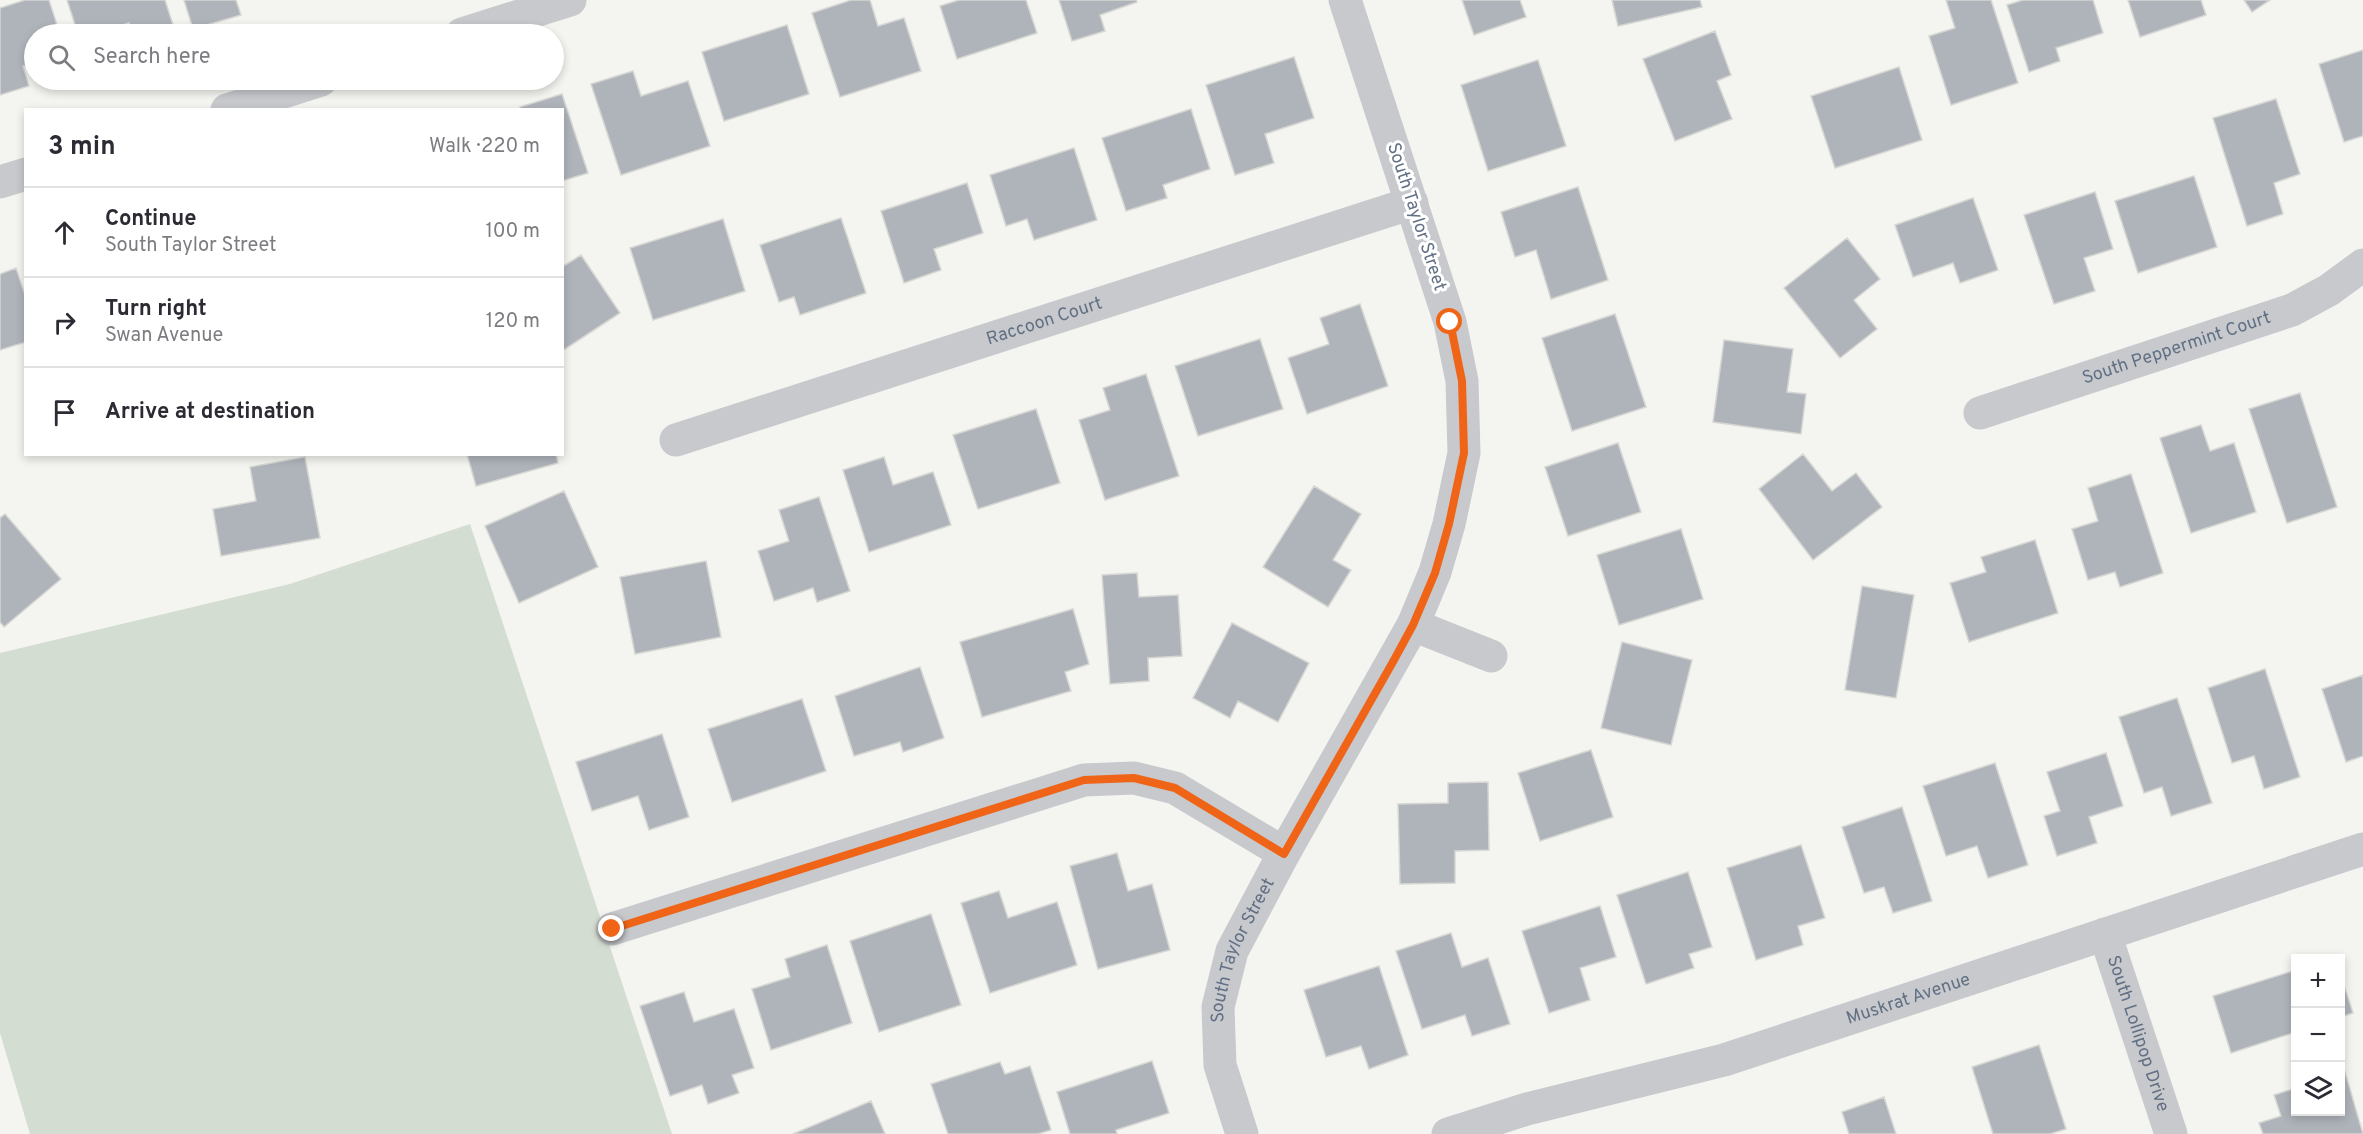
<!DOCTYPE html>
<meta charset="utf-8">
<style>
:root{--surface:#fff;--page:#f2f2f3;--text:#2b2b33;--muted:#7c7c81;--line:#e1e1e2}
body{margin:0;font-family:Overpass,sans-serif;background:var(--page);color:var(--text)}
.controls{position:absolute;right:18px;bottom:18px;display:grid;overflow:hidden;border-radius:0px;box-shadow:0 3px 9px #0003}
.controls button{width:54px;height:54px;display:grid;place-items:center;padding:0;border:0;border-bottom:2px solid var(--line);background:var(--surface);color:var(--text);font:30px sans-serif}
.stop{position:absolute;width:18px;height:18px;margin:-14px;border:4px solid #ef6417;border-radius:50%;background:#fff}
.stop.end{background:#ef6417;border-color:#fff;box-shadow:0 2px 6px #0008}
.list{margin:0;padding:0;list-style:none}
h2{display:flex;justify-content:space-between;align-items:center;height:78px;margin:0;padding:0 24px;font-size:26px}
h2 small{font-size:20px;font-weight:400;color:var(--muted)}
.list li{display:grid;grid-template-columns:39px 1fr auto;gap:18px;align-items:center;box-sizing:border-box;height:90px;padding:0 24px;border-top:2px solid var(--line)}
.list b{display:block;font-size:22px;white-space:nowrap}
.list p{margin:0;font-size:20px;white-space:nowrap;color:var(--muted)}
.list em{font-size:20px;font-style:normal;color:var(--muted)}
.icon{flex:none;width:33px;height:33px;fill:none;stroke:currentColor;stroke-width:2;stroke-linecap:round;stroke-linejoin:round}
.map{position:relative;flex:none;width:2363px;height:1134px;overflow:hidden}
.search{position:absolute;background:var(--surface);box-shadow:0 3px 9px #0003;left:24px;top:24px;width:540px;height:66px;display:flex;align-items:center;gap:15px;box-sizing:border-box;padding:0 21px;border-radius:33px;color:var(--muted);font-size:22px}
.panel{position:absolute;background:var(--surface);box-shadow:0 3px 9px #0003;left:24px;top:108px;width:540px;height:348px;border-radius:0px}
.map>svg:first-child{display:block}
</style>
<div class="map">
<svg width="2363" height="1134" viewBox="0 0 2363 1134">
<rect width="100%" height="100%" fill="#f4f5f0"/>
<!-- green -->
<path fill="#d4ddd1" d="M470,524l202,610h-642l-30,-101v-380l290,-69z"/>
<!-- building -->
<path fill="#afb4bb" stroke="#d6d6d3" stroke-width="1.5" d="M25,0h24l11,34h-26v28l-11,4 6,20 -29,9v-87z
M67,0h98l11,34h-43l-4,-11 -34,11h-17z
M184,0h52l5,15 -48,14z
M851,0h19l8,26 26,-8 17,53 -81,26 -28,-84z
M959,0h67l11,33 -80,26 -17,-53z
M1059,0h77l1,2 -37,13 5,16 -33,10z
M1462,0h58l6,17 -52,18z
M1612,0h88l2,7 -84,19z
M1946,0h45l27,83 -67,22 -22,-69 26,-8z
M2023,0h70l10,33 -47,15 4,13 -31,11 -22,-67z
M2128,0h73l5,15 -66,22z
M2244,0h26l-18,12z
M787,25l22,69 -85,27 -22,-69z
M1715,31l16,44 -14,6 15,38 -57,22 -32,-82z
M2363,50v86l-19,6 -25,-78z
M1294,57l20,61 -49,16 9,29 -39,12 -29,-90z
M1538,60l28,86 -78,25 -27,-86z
M1899,67l23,73 -87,28 -24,-72z
M633,71l8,25 47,-15 22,65 -89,29 -30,-91z
M562,94l26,79 -26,8v-71h-41l-1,-3z
M2276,99l24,75 -26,9 9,31 -36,12 -34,-108z
M1191,109l19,60 -47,16 4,13 -41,13 -24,-73z
M1074,148l23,72 -63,20 -7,-21 -21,7 -16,-51z
M2194,176l23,71 -79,26 -23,-72z
M967,183l16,50 -49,16 7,21 -37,13 -23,-72z
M1578,187l30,93 -57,19 -15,-49 -21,7 -14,-45z
M2095,192l18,57 -29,9 11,33 -41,13 -30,-89z
M1973,198l25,72 -38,13 -7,-20 -40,14 -18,-52z
M841,218l25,75 -66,22 -6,-18 -15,5 -19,-57z
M723,219l22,72 -92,29 -23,-72z
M1847,238l33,41 -26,21 23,29 -37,29 -56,-70z
M581,255l39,58 -58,38v-84z
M16,268l10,30v44l-26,8v-76z
M1360,304l28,82 -81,28 -19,-56 41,-14 -9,-26z
M1615,314l31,93 -74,24 -30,-93z
M1260,339l23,70 -85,27 -23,-70z
M1724,340l69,9 -6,43 19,2 -5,40 -88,-12z
M1146,374l33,102 -74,24 -26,-80 31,-10 -7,-22z
M2300,393l37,114 -50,16 -38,-114z
M1036,409l24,74 -82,26 -25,-74z
M2201,425l9,26 24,-8 22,69 -65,21 -31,-95z
M1618,443l23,69 -73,24 -23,-69z
M467,454h89l2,9 -82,23z
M1803,454l29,37 24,-18 26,34 -69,53 -54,-71z
M305,457l15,81 -99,18 -8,-47 43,-8 -6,-34z
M884,457l9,28 40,-13 18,53 -82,27 -26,-82z
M2131,474l32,99 -43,14 -5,-15 -27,8 -16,-51 26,-8 -10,-33z
M1314,486l47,28 -28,46 18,10 -23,37 -65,-40z
M564,491l34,76 -79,36 -34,-77z
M819,497l31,94 -33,11 -4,-14 -39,13 -16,-50 31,-10 -10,-31z
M5,514l56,65 -57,48 -4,-5v-104z
M1681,529l22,70 -84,26 -22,-70z
M2035,540l23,73 -89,29 -19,-59 36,-11 -5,-15z
M706,561l15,76 -86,17 -15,-77z
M1137,573l2,24 39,-2 4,61 -34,2 1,23 -39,3 -8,-109z
M1862,586l52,9 -18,103 -51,-8z
M1073,609l16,55 -24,8 6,19 -89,26 -22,-75z
M1232,623l77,40 -31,59 -40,-21 -8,17 -37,-20z
M1622,642l70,18 -21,85 -70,-17z
M920,667l24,71 -41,14 -3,-10 -46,14 -19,-60z
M2265,669l35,108 -36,12 -10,-33 -22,7 -24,-75z
M2363,675v81l-17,6 -24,-73z
M2177,698l35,105 -41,13 -9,-29 -18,6 -25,-76z
M802,699l24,72 -94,31 -24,-73z
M662,734l27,83 -40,13 -11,-34 -46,15 -16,-49z
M1591,750l22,67 -73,24 -22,-68z
M2106,753l17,53 -34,11 8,26 -40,13 -13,-40 16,-5 -13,-39z
M1995,763l33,102 -40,13 -11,-32 -31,10 -23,-70z
M1488,782l1,68 -34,1v32l-55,1 -2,-80 50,-1v-20z
M1902,807l30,94 -39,12 -9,-26 -20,6 -22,-66z
M1801,845l24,73 -27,8 5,19 -47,15 -29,-92z
M1117,853l11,38 24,-7 18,66 -72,19 -28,-103z
M1688,872l24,75 -23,7 5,14 -48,16 -29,-89z
M999,891l9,27 49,-16 20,63 -87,28 -29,-90z
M1600,906l16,51 -36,11 10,32 -41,13 -27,-82z
M931,914l30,91 -82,27 -29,-91z
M1451,933l11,34 26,-9 22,66 -38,12 -7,-21 -43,14 -26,-78z
M827,945l25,78 -81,27 -19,-61 38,-12 -5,-18z
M1379,966l29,89 -39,14 -8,-23 -35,11 -22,-67z
M2296,970v62l-65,21 -18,-57z
M2340,973l13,40 -13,4z
M684,992l10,30 40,-13 20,59 -22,7 7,18 -31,11 -6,-19 -32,11 -30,-90z
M2039,1045l27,84 -16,5h-57l-21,-67z
M1152,1061l17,52 -53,17 1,4h-47l-13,-42z
M1000,1062l5,12 25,-8 21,64 -13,4h-90l-17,-50z
M2345,1072l18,62h-100l-4,-11 22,-7 -7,-21 22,-7v24h44v-38z
M1884,1097l12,37h-47l-7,-22z
M871,1101l14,33h-92z"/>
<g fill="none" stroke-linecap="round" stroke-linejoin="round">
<!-- street -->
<g stroke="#c7c9cd" stroke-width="33">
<path d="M462,34l108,-34"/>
<path d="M227,110l94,-30"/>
<path d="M0,182l26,-8"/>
<path id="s1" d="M1980,413l312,-103 37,-20 34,-25"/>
<path id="s2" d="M676,440l736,-237"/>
<path d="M1413,625l78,31"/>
<path d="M612,929l472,-149 50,-2 41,10 109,65"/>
<path id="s3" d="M2105,934l66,200"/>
<path id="s4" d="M1242,1134l-22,-69 -2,-58 14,-56 52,-98 129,-228 22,-53 14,-48 15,-71 -2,-72 -12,-59 -105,-322"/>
<path id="s5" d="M1448,1134l79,-25 197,-49 639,-211"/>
</g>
</g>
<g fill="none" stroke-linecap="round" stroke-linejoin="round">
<!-- route -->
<path stroke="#ef6417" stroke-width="8" d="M612,929l472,-149 50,-2 41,10 109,66 110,-194 19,-35 22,-52 14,-49 15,-71 -2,-72 -12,-59"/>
</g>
<g text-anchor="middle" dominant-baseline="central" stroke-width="6" stroke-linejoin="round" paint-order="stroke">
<!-- street labels -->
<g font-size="18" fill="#627084" stroke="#fff">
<text transform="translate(1416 217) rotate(72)">South Taylor Street</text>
<text stroke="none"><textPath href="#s2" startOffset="387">Raccoon Court</textPath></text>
<text stroke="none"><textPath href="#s1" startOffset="207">South Peppermint Court</textPath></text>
<text stroke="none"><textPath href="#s4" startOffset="192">South Taylor Street</textPath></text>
<text stroke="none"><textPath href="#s5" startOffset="480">Muskrat Avenue</textPath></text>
<text stroke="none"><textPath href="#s3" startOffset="105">South Lollipop Drive</textPath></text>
</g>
</g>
</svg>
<div class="controls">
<button>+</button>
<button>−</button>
<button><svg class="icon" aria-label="layers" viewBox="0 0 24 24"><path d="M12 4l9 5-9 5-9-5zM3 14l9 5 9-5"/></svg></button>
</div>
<div class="stop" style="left:1450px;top:322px"></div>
<div class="stop end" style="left:612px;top:929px"></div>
<div class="search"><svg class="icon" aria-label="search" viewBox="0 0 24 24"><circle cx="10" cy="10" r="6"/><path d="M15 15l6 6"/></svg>Search here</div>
<section class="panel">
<h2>3 min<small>Walk · 220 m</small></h2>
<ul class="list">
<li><svg class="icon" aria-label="ahead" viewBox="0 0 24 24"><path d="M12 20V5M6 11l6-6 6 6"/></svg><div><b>Continue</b><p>South Taylor Street</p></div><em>100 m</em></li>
<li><svg class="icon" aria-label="right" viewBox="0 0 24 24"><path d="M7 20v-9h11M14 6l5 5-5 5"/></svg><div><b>Turn right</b><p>Swan Avenue</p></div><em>120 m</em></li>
<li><svg class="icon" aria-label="arrive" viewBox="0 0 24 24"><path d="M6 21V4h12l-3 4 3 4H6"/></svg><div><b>Arrive at destination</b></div></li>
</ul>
</section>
</div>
